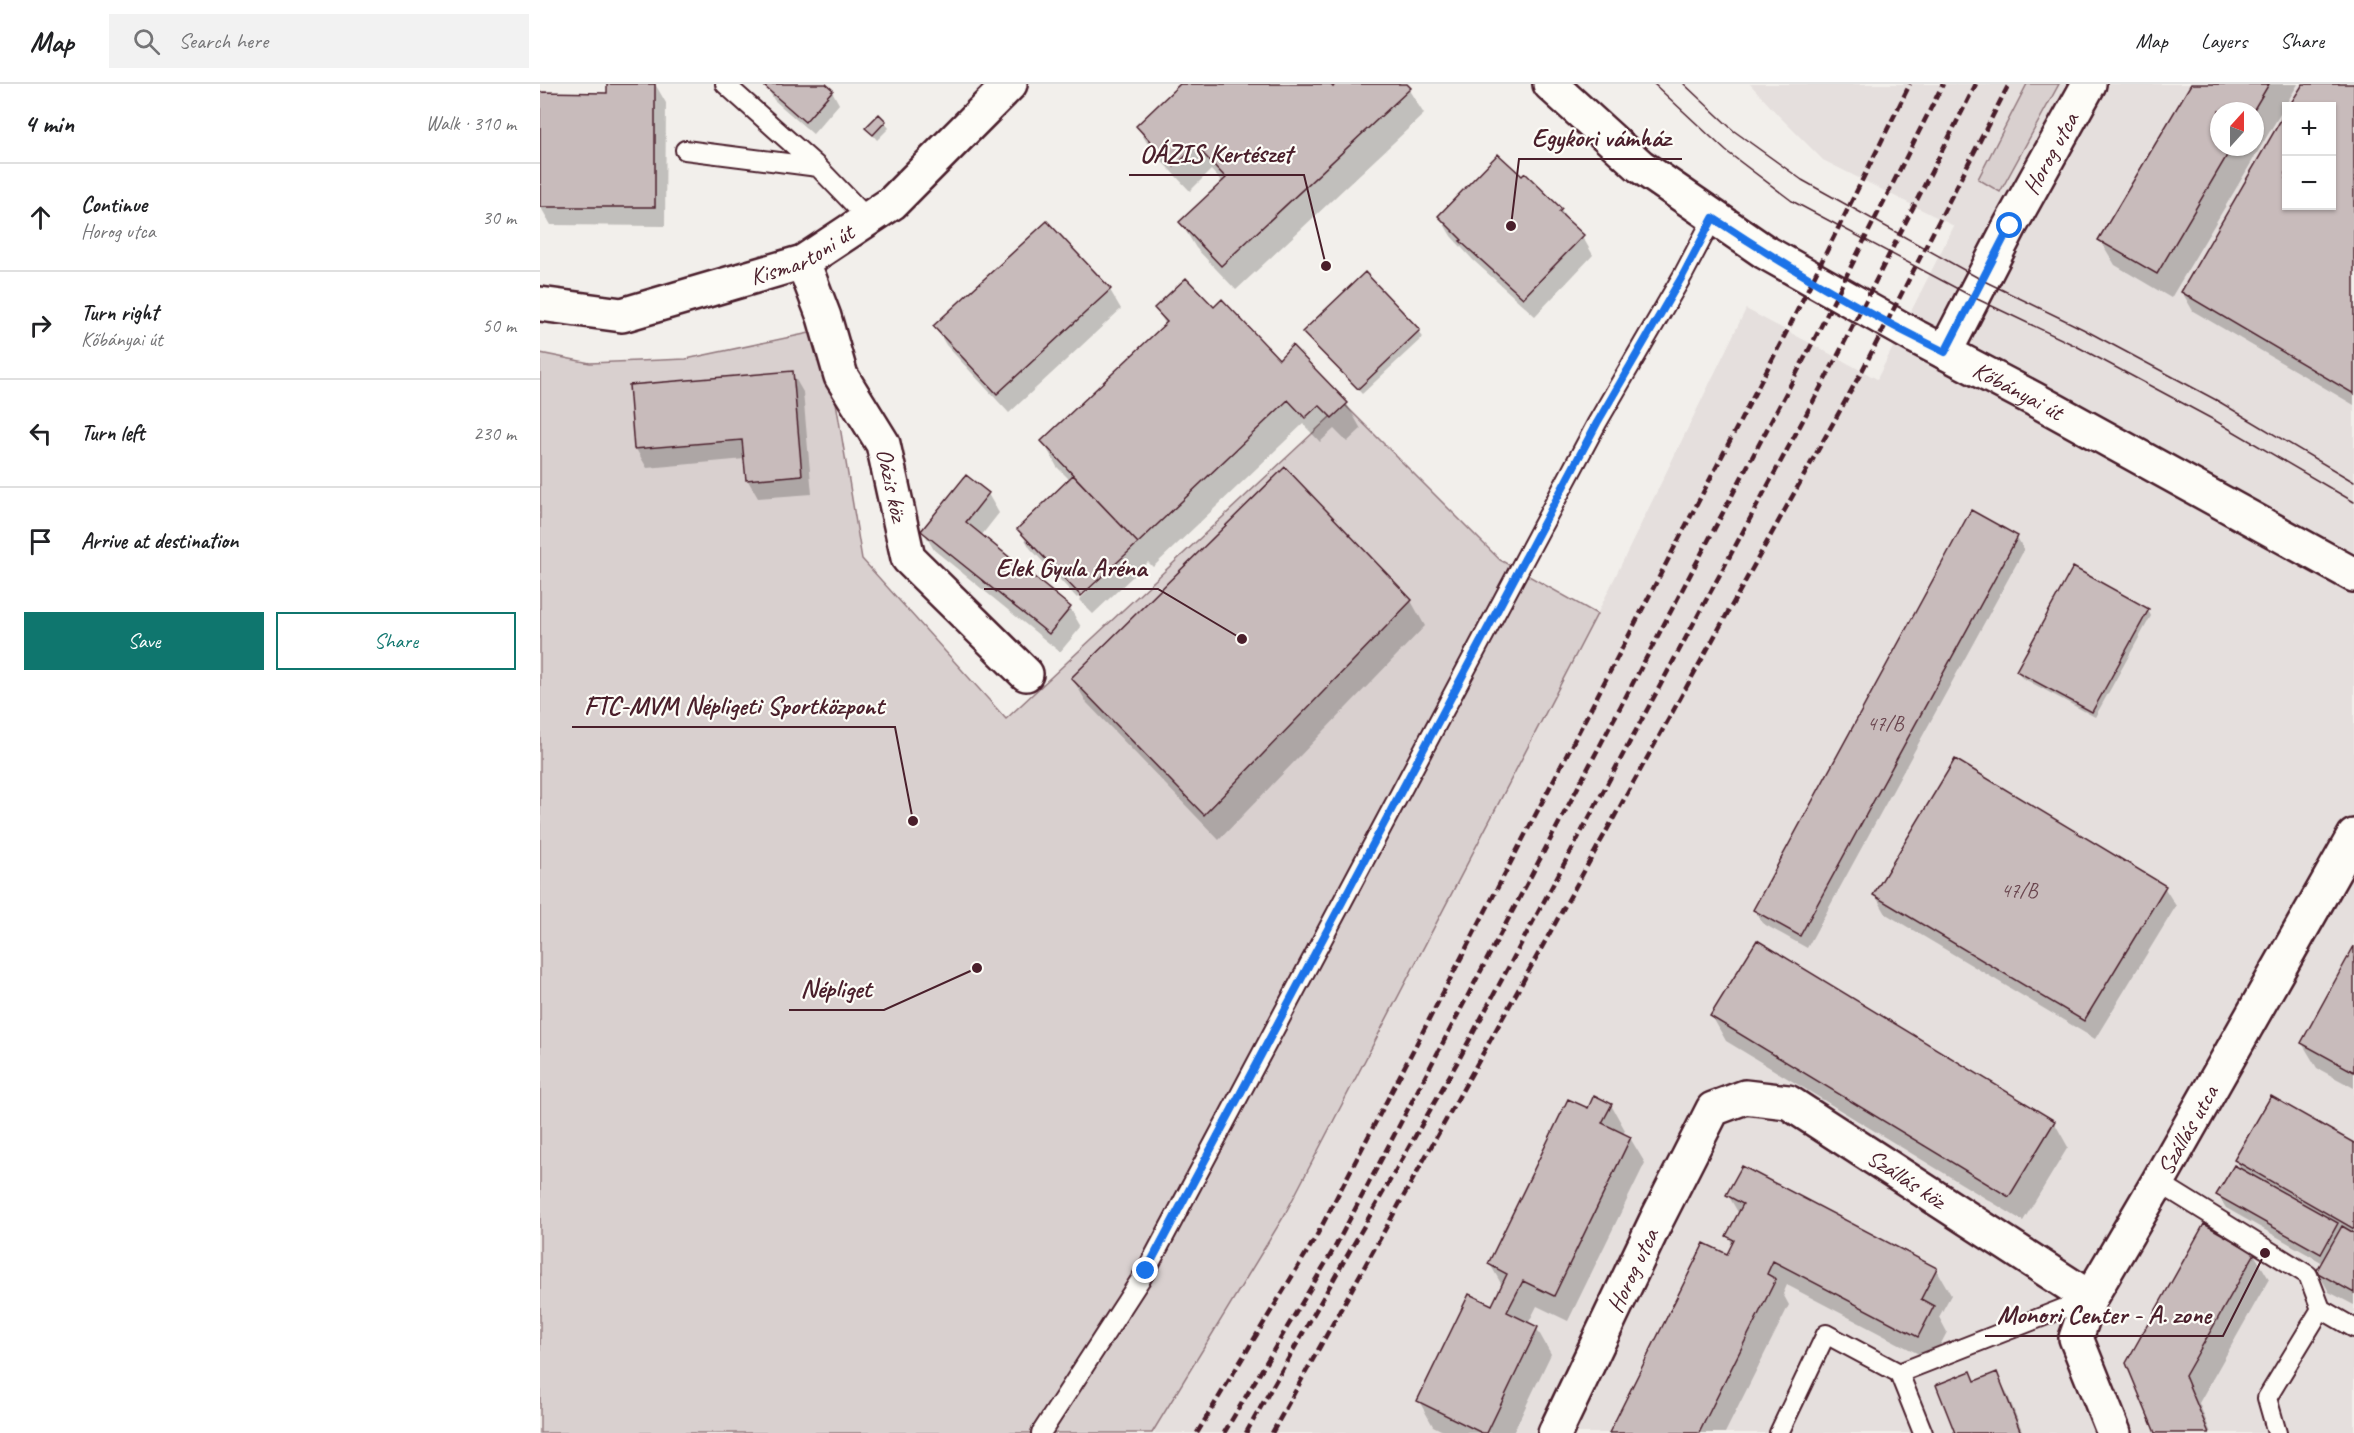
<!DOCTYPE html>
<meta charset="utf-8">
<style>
:root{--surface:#fff;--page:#f2f2f2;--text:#202124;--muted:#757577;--line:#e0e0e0;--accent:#0f766e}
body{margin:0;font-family:Caveat,sans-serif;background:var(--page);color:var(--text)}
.controls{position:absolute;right:18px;top:18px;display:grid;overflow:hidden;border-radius:0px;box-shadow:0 2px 4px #0004}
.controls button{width:54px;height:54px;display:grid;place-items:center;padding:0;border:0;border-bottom:2px solid var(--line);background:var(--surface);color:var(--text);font:30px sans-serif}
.compass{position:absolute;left:1670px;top:18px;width:54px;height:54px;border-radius:50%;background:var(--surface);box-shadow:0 2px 4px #0004;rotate:21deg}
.stop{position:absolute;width:18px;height:18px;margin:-14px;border:4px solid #1a73e8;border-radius:50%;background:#fff}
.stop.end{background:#1a73e8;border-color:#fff;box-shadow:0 2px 6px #0008}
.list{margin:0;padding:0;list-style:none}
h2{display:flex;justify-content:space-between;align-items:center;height:78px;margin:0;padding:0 24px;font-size:26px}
h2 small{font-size:20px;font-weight:400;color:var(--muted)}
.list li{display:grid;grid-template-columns:39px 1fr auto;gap:18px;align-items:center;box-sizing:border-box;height:108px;padding:0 24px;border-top:2px solid var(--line)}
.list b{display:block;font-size:22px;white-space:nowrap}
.list p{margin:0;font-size:20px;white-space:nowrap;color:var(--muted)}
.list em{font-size:20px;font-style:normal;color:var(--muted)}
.actions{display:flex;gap:12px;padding:18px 24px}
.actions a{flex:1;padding:14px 0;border:2px solid var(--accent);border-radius:0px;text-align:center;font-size:21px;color:var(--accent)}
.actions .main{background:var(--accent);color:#fff}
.icon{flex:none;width:33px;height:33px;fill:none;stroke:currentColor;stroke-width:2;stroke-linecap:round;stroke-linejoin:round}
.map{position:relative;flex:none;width:1814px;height:1349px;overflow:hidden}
header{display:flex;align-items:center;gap:36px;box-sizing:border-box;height:84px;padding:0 30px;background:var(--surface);border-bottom:2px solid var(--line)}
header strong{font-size:28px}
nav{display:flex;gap:33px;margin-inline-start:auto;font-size:21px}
.search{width:420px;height:54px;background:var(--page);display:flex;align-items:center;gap:15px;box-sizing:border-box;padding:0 21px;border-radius:0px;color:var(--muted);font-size:22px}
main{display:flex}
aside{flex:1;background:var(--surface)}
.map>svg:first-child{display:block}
</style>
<header>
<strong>Map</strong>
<div class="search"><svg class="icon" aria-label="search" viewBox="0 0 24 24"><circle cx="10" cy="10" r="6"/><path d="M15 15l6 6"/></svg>Search here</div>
<nav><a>Map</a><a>Layers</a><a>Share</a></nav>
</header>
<main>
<aside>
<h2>4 min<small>Walk · 310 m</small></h2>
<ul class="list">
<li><svg class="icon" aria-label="ahead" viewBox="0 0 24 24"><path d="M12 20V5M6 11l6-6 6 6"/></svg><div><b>Continue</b><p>Horog utca</p></div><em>30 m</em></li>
<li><svg class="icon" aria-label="right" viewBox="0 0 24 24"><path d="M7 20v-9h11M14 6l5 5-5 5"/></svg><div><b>Turn right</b><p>Kőbányai út</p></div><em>50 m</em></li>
<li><svg class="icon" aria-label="left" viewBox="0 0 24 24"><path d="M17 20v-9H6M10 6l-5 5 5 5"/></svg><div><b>Turn left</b></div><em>230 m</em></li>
<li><svg class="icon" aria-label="arrive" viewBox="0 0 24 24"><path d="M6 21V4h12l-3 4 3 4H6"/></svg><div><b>Arrive at destination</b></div></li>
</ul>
<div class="actions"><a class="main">Save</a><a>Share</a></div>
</aside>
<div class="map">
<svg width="1814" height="1349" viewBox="0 0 1814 1349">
<rect width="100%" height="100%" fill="#f2efeb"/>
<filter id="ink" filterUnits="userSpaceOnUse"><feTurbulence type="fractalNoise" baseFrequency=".0167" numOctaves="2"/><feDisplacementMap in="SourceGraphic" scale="12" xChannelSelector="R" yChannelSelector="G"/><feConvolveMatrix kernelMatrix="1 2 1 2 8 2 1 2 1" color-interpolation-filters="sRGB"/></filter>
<g filter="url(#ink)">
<!-- built -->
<path fill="#e5dfdd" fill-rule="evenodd" d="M1210,0h277l-49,95 22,12 59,-107h295v1349h-1202l132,-217 313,-602 149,-305 131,70 77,-153 -131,-66 -45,-45zM1746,22h46v100h-46zM1679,27h36v36h-36z"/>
<!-- green -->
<path fill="#d9d0cf" stroke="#92787d" stroke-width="1.5" d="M1487,0h32l-59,108 -22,-13z
M284,246l38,229 144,160 338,-315 156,156 97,54 -313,602 -132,217h-612v-1080l50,10 96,-4z"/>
<!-- shadow -->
<path fill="#0003" fill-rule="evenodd" d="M69,0h46l11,19 -1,123 -114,-1 -11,-19 69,-112z
M230,0h54l8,7 7,13 -26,30 -39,-34 -7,-13z
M642,0h146l4,5 5,-5h68l19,30 -188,176 -40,-42 -15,-25 42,-40 -12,-13 -21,21 -38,-40 -15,-25z
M1653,0h105l-127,214 -56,-33 -15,-25zM1679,27h36v36h-36z
M1764,0h50v321l-161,-94 -11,-19 104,-178v92h46v-100h-41z
M339,32l10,12 -12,12 -10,-12z
M985,91l36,35 8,13 13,13 11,19 -58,61 -62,-56 -22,-24 -11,-19z
M825,190l58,63 -61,57 -54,-56z
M570,206l11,19 -112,104 -63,-68 -11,-19z
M616,224l58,1 65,52 13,-13 55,56 14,25 -14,13 -13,-13 -14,13 -17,-18 -150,143 -5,-5 -55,52 -14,-14 55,-53 -2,-2 -55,53 -47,-50 -11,-19 51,-49 -13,-13 -14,-26 123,-116z
M252,289l11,19 9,102 -54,4 -11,-19 -2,-20 -98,9 -11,-19z
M745,385l126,132 14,25 -206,214 -132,-137 -15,-25z
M448,410l11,19 -18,23 89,72 11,19 -21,25 -126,-102 -11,-19z
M1477,453l7,13 -217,398 -45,-25 -7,-13z
M1608,526l3,6 -56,101 -74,-40 -3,-6z
M1624,803l12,19 -81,133 -209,-125 -11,-19z
M1814,865v139l-37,-20 -15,-25z
M1172,932l342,106 14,25 -45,74 -297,-180z
M1071,1021l14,25 -2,5 7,3 15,25 -77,158 -31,-15 -9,18 9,5 14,25 -38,79h-66l-14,-7 -14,-25 74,-94 10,-20 -13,-23 98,-154z
M1814,1061v160l-25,-13 -11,-20 5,-9 -97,-55 -8,-13 24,-24 -6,-11z
M1188,1111l208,74 15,26 -12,22 8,15 -15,29 -145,-76 -4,9 6,11 -64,128h-115l118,-177 5,-11 -5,-9 11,-22z
M1714,1170l15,25 -70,124 12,30h-55l-29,-70z
M1456,1290l11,19 16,40h-66l19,-50z"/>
<!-- building -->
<path fill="#c8bbbb" stroke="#4a1f2b" stroke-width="1.5" d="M67,0h48v123h-115v-115l67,1z
M228,0h58l7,6 -28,32 -40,-35z
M640,0h150l3,3 2,-3h72l4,4 -190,178 -42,-44 47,-44 -30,-32 -22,21 -38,-41z
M1651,0h78l-16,27h-34v36h13l-75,127 -59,-34z
M1763,0h51v310l-173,-102 105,-181v95h46v-100h-43z
M339,30l7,7 -13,14 -8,-7z
M958,70l24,22 3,-3 37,36 -3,3 25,23 -61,63 -63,-57 2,-1 -24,-24z
M507,137l64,68 -114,105 -64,-68z
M825,188l55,58 -62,59 -56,-57z
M646,194l28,29 8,-8 57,60 13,-14 56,58 -16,15 -13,-13 -14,13 -17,-18 -150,143 -97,-102 126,-119 -13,-14z
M253,287l9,104 -56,5 -4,-40 -108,9 -5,-64z
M745,383l127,133 -208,215 -133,-137z
M426,391l23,18 -23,29 105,85 -22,27 -128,-103z
M533,391l65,68 -57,53 -64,-67z
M1431,426l47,26 -218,400 -47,-26z
M1533,483l76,42 -57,103 -76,-41z
M1415,675l211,127 -82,135 -211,-126z
M1217,856l298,181 -46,76 -299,-181z
M1814,862v126l-53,-29z
M1054,1011l18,9 -10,19 29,14 -77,159 -31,-15 -16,31 31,15 -51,106h-5l-65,-32 52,-107 23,11 15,-31 -19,-10 80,-165 20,9z
M1731,1012l83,47v86l-120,-69z
M1694,1081l104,58 -17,31 -105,-59z
M1202,1082l195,102 -16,31 13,7 -16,31 -145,-76 -6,13 9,5 -77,154h-90l95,-190 23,11 7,-14 -8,-4 17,-32 -17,-9z
M1664,1140l51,29 -70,123 24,57h-54l-29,-70z
M1802,1142l12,7v60l-38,-21z
M1431,1287l4,10 22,-9 24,61h-66l-19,-48z"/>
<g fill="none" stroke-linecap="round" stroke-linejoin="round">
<defs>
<path id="lane" d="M185,0l93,83 50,52
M145,66l133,17
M1618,1098l150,93 13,34 -54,89 10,35
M1781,1225l33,19
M1359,1289l24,60
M501,1349l105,-162 451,-848 86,-148 30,-57
M1239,1349l47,-99 73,39 191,-75"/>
<g id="street">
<path id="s1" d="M263,178l21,55 17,59 42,68 25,114 118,116"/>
<path id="s2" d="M0,220l82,11 181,-53 89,-59 118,-119"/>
<path id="s3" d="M1405,268l65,-126 79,-142"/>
<path id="s4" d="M1015,1349l101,-212 57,-112 32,-12 43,5 302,196"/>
<path id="s5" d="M1574,1349l-38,-95 14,-40 68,-116 196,-346"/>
</g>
<g id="primary">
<path id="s6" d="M1010,0l90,82 125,86 151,85 118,62 320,176"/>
</g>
</defs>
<!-- lane casing -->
<use href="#lane" stroke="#4a1f2b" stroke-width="22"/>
<!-- street casing -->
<use href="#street" stroke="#4a1f2b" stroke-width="38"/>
<!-- primary casing -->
<use href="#primary" stroke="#4a1f2b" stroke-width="38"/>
<!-- lane -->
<use href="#lane" stroke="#fdfcf7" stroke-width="18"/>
<!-- street -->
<use href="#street" stroke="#fdfcf7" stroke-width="33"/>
<!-- primary -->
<use href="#primary" stroke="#fdfcf7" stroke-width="33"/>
<!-- tram -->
<path stroke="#4a1f2b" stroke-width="1.5" d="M1114,0l72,67 66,50 181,96 103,49 138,74 140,82
M1144,0l50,47 68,49 180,100 101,49 135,72 136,81"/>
<!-- rail -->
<path stroke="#4a1f2b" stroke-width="4.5" stroke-dasharray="9 4.5" stroke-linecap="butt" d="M657,1349l119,-196 471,-906 123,-247
M684,1349l110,-184 478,-905 131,-260
M706,1349l212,-372 379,-704 139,-273
M732,1349l590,-1062 147,-287"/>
</g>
</g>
<g fill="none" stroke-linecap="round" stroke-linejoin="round" filter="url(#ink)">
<!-- route -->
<path stroke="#1a73e8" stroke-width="8" d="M606,1187l451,-848 86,-148 30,-57c74,49 152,95 232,134l65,-126"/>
</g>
<g text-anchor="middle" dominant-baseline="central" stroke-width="4.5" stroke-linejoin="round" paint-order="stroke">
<!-- number labels -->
<g font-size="21" fill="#6a464f">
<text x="1345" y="639">47/B</text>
<text x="1479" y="806">47/B</text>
</g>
<!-- street labels -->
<g font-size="24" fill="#4a1f2b" stroke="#fdfcf7">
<text stroke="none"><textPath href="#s3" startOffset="225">Horog utca</textPath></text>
<text stroke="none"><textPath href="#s2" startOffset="273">Kismartoni út</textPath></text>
<text stroke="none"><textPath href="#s6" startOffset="562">Kőbányai út</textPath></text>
<text stroke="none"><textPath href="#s1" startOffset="242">Oázis köz</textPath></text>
<text stroke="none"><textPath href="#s5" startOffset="339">Szállás utca</textPath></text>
<text stroke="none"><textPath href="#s4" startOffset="579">Szállás köz</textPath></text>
<text stroke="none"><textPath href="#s4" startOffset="180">Horog utca</textPath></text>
</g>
</g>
<!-- callouts -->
<path fill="none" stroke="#4a1f2b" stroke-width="2" d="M971 142L979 75H1142M786 182L764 91H589M702 555L618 505H444M373 737L355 643H32M437 884L344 926H249M1725 1169L1683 1252H1445"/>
<g fill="#4a1f2b" stroke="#fdfcf7" stroke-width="2">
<circle cx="971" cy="142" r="6"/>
<circle cx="786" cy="182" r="6"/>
<circle cx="702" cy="555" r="6"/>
<circle cx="373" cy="737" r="6"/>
<circle cx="437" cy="884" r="6"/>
<circle cx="1725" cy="1169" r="6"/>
</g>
<g font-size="26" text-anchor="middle" font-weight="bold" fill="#4a1f2b" stroke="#fdfcf7" stroke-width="4.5" stroke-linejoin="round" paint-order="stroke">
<text x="1061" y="62">Egykori vámház</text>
<text x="676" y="78">OÁZIS Kertészet</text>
<text x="531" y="492">Elek Gyula Aréna</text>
<text x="194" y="630">FTC-MVM Népligeti Sportközpont</text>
<text x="296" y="913">Népliget</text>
<text x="1564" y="1239">Monori Center - A. zone</text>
</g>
</svg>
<div class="controls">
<button>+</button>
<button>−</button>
</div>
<svg class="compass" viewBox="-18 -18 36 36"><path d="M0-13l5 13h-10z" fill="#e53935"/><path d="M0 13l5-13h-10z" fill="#757577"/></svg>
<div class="stop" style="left:1470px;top:142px"></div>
<div class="stop end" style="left:606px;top:1187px"></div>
</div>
</main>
